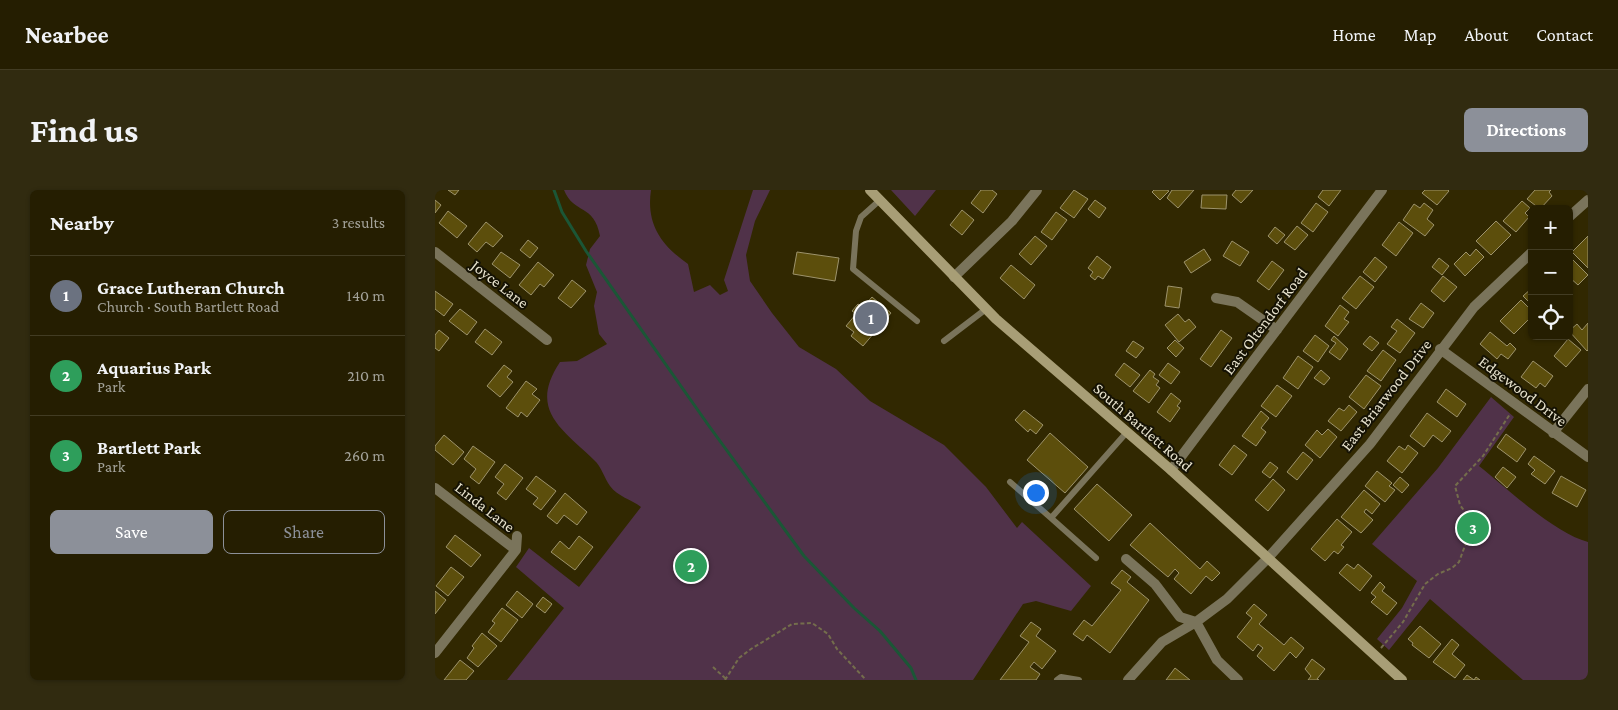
<!DOCTYPE html>
<meta charset="utf-8">
<style>
:root{--surface:#251e01;--page:#312b10;--text:#f1f3f6;--muted:#a3a299;--line:#423c23;--accent:#8c9099}
body{margin:0;font-family:"Crimson Pro",serif;background:var(--page);color:var(--text)}
.controls{position:absolute;right:15px;top:15px;display:grid;overflow:hidden;border-radius:8px;box-shadow:0 1px 4px #0004}
.controls button{width:45px;height:45px;display:grid;place-items:center;padding:0;border:0;border-bottom:1px solid var(--line);background:var(--surface);color:var(--text);font:25px sans-serif}
.you{position:absolute;left:600px;top:302px;width:18px;height:18px;margin:-12px;border:4px solid #fff;border-radius:50%;background:#1a73e8;box-shadow:0 0 0 8px #1a73e833}
.badge{display:grid;place-items:center;width:32px;height:32px;border-radius:50%;background:var(--accent);color:#fff;font-size:16px;font-weight:700}
.pin{position:absolute;translate:-50% -50%;border:2px solid #fff;box-shadow:0 1px 5px #0006}
.list{margin:0;padding:0;list-style:none}
h2{display:flex;justify-content:space-between;align-items:center;height:65px;margin:0;padding:0 20px;font-size:21px}
h2 small{font-size:16px;font-weight:400;color:var(--muted)}
.list li{display:grid;grid-template-columns:32px 1fr auto;gap:15px;align-items:center;box-sizing:border-box;height:80px;padding:0 20px;border-top:1px solid var(--line)}
.list b{display:block;font-size:19px;white-space:nowrap}
.list p{margin:0;font-size:16px;white-space:nowrap;color:var(--muted)}
.list em{font-size:16px;font-style:normal;color:var(--muted)}
.actions{display:flex;gap:10px;padding:15px 20px}
.actions a{flex:1;padding:11px 0;border:1px solid var(--accent);border-radius:8px;text-align:center;font-size:18px;color:var(--accent)}
.actions .main{background:var(--accent);color:#fff}
.icon{flex:none;width:28px;height:28px;fill:none;stroke:currentColor;stroke-width:2;stroke-linecap:round;stroke-linejoin:round}
.map{position:relative;flex:none;width:1153px;height:490px;overflow:hidden;border-radius:8px}
header{display:flex;align-items:center;gap:30px;box-sizing:border-box;height:70px;padding:0 25px;background:var(--surface);border-bottom:1px solid var(--line)}
header strong{font-size:24px}
nav{display:flex;gap:28px;margin-inline-start:auto;font-size:18px}
.intro{display:flex;align-items:center;justify-content:space-between;box-sizing:border-box;height:120px;padding:0 30px}
h1{margin:0;font-size:35px}
.button{padding:12px 22px;border-radius:8px;background:var(--accent);color:#fff;font-size:18px;font-weight:700}
main{display:flex;gap:30px;padding:0 30px}
aside{flex:1;background:var(--surface);border-radius:8px;box-shadow:0 1px 4px #0004}
.map>svg:first-child{display:block}
</style>
<header>
<strong>Nearbee</strong>
<nav><a>Home</a><a>Map</a><a>About</a><a>Contact</a></nav>
</header>
<div class="intro"><h1>Find us</h1><a class="button">Directions</a></div>
<main>
<aside>
<h2>Nearby<small>3 results</small></h2>
<ul class="list">
<li><span class="badge" style="background:#6b7280">1</span><div><b>Grace Lutheran Church</b><p>Church · South Bartlett Road</p></div><em>140 m</em></li>
<li><span class="badge" style="background:#2e9e5b">2</span><div><b>Aquarius Park</b><p>Park</p></div><em>210 m</em></li>
<li><span class="badge" style="background:#2e9e5b">3</span><div><b>Bartlett Park</b><p>Park</p></div><em>260 m</em></li>
</ul>
<div class="actions"><a class="main">Save</a><a>Share</a></div>
</aside>
<div class="map">
<svg width="1153" height="490" viewBox="0 0 1153 490">
<rect width="100%" height="100%" fill="#312801"/>
<!-- green -->
<path fill="#503249" d="M129,0h87c-5,34 10,55 37,74l6,28 16,-7 10,10 8,-4 -4,-11 29,-90h17l-15,31 -9,34 4,26 22,32 27,34 37,22 34,32 74,44 42,42 31,41 5,-6 69,64 -20,25 -35,-10 -13,3 -50,76h-466l57,-72 -48,-41 13,-19 50,39 62,-80c-10,-8 -23,-10 -31,-21 -6,-8 -8,-19 -16,-26 -32,-31 -66,-50 -34,-98l17,-1 30,-17 -8,-10 -5,-28 3,-14 -11,-27 4,-16 10,-13c-6,-33 -26,-21 -36,-46z
M456,0h45l-21,26z
M1056,207l23,20 -35,49c29,23 75,67 109,76v138h-65l-93,-81 -41,51 -12,-11 25,-31 15,-27 -45,-37 66,-76z"/>
<g fill="none" stroke-linecap="round" stroke-linejoin="round">
<!-- stream -->
<path stroke="#1b5636" stroke-width="3" d="M119,0l8,22 24,39 123,175 95,130 50,52 26,23 31,37 5,12"/>
</g>
<!-- building -->
<path fill="#5c4e0c" stroke="#9d936c" d="M13,0h11l-4,5z
M546,0h11l5,4 -14,19 -12,-10z
M639,0l14,9 -14,19 -14,-10z
M719,0h13l2,1 -9,9 -8,-8z
M737,0h22l-16,18 -11,-10z
M801,0h17l-12,13 -9,-8z
M888,0h18l-12,16 -11,-9z
M990,0h23l1,1 -12,14 -15,-12z
M1100,0h16l-2,2 3,4 -12,13 -13,-10z
M767,5h25l-1,14 -25,-1z
M0,10l6,5 -6,8z
M660,10l11,8 -7,10 -11,-9z
M1087,11l8,7 -5,5 4,4 -13,15 -13,-11z
M881,13l12,9 -15,20 -12,-9z
M989,13l9,7 -6,9 7,6 -9,11 -22,-16 11,-16 6,4z
M527,20l12,10 -12,15 -12,-10z
M13,21l19,15 -10,12 -18,-15z
M621,22l11,8 -15,20 -11,-8z
M1061,31l15,14 -20,20 -15,-14z
M51,32l17,14 -10,11 -7,-5 -9,10 -9,-8z
M964,32l14,11 -17,23 -14,-11z
M862,36l11,9 -13,15 -11,-8z
M840,37l10,8 -8,9 -9,-8z
M600,46l12,10 -16,19 -12,-11z
M1153,46v32l-16,-16z
M93,50l10,8 -8,10 -10,-8z
M797,51l17,11 -9,14 -17,-10z
M769,59l7,11 -20,13 -7,-11z
M1041,59l8,8 -19,19 -11,-12 12,-12 4,4z
M66,62l19,13 -10,13 -18,-14z
M362,62l42,6 -4,23 -42,-7z
M662,66l14,11 -8,12 -5,-3 -3,4 -5,-4 3,-4 -5,-4z
M1134,66l19,19 -10,10 -9,-8z
M940,67l12,10 -12,15 -12,-10z
M1004,68l10,8 -7,9 -10,-8z
M837,71l12,9 -15,20 -12,-9z
M103,72l16,13 -10,12 -4,-3 -9,11 -12,-10z
M576,75l24,20 -11,14 -24,-21z
M925,86l14,11 -18,22 -14,-11z
M1008,86l14,11 -13,15 -13,-11z
M137,90l14,11 -15,17 -13,-10z
M733,96l14,2 -3,20 -14,-2z
M1097,98v17l-9,-9z
M0,101l18,13 -9,12 -9,-7z
M437,107l19,16 -28,33 -12,-10 3,-4 -8,-6 10,-12 -4,-3 6,-7 5,3z
M1086,110l11,11v5l-18,18 -14,-13z
M986,113l13,10 -11,15 -14,-9z
M905,115l9,7 -5,7 5,3 -11,14 -13,-10z
M25,119l17,13 -10,13 -18,-14z
M743,124l7,8 4,-3 7,8 -17,15 -14,-17z
M962,129l18,14 -15,20 -13,-9 10,-13 -6,-4z
M1153,133v27l-1,1 -18,-20 8,-7 5,6z
M50,139l17,13 -10,13 -17,-13z
M4,140l10,8 -10,13 -4,-3v-13z
M786,140l11,8 -21,29 -11,-8z
M1055,142l17,14 3,-3 6,6 -8,10 -7,-5 -4,5 -17,-15z
M880,145l14,11 -11,16 -15,-11z
M899,146l14,13 -8,11 -11,-8 7,-9 -5,-3z
M935,146l9,7 -7,8 -9,-7z
M1133,149l13,11 -15,17 -12,-11z
M740,150l9,8 -8,9 -9,-9z
M698,151l11,7 -8,10 -10,-7z
M948,160l13,10 -15,21 -14,-10z
M863,166l15,11 -15,22 -15,-11z
M1098,171l20,15 -8,11 -5,-4 -4,5 -15,-11z
M689,173l16,12 -10,12 -15,-12z
M733,173l12,9 -9,12 -12,-9z
M69,175l8,6 -5,6 6,5 -13,15 -13,-11z
M715,180l5,4 -2,3 6,4 -3,4 4,3 -11,15 -16,-12z
M886,180l9,8 -6,7 -10,-7z
M931,185l15,11 -17,23 -15,-12z
M91,191l11,8 -5,5 8,6 -13,17 -6,-5 -3,5 -12,-9z
M842,195l15,11 -16,21 -15,-11z
M1011,199l20,15 -9,13 -20,-15z
M736,203l10,8 -4,5 3,2 -10,14 -13,-10z
M914,215l8,7 -16,19 -13,-10 11,-13 5,3z
M589,220l19,15 -7,9 -6,-5 -2,3 -13,-12z
M826,221l8,7 -8,10 5,4 -10,14 -14,-10z
M992,223l24,18 -9,11 -9,-7 -9,12 -14,-11z
M893,239l9,8 -17,21 -15,-13 12,-15 5,5z
M615,243l38,34 -23,26 -38,-33z
M1071,244l20,15 -9,13 -20,-15z
M9,245l20,17 -11,13 -18,-15v-4z
M799,255l13,10 -15,20 -13,-10z
M973,255l10,8 -16,20 -15,-12 12,-15 6,4z
M38,256l22,16 -16,22 -9,-7 6,-8 -12,-10z
M868,262l10,8 -16,20 -10,-8z
M1099,266l21,15 -10,13 -14,-10 4,-4 -7,-6z
M835,272l8,6 -8,10 -8,-6z
M70,274l18,14 -17,22 -9,-7 7,-9 -9,-7z
M1068,277l13,10 -9,11 -12,-11z
M942,281l15,12 -3,3 6,4 -10,12 -20,-16z
M101,286l20,15 -15,19 -8,-6 5,-6 -12,-9z
M1126,286l25,14 -9,17 -25,-14z
M965,287l9,8 -7,8 -9,-8z
M838,289l12,11 -17,21 -13,-11z
M662,294l35,31 -23,26 -35,-32z
M929,300l16,14 -8,10 -6,-5 -2,3 9,8 -12,13 -20,-16z
M130,303l22,19 -10,13 -13,-10 -7,9 -10,-8z
M902,329l15,13 -11,13 3,2 -6,7 -4,-3 -9,10 -14,-12z
M715,333l50,46 7,-8 13,12 -8,8 -6,-5 -15,18 -17,-15 5,-6 -4,-4 -7,8 -38,-32z
M20,345l26,20 -10,12 -25,-20z
M144,346l14,11 -18,23 -24,-18 9,-11 9,8z
M912,374l7,5 4,-5 14,12 -12,15 -21,-18z
M16,377l13,10 -16,19 -12,-10z
M687,380l9,7 -4,5 22,18 -39,53 -23,-18 -4,6 -10,-7 11,-14 8,6 29,-36 -10,-7z
M945,392l5,5 -3,4 15,12 -10,12 -16,-13 5,-5 -5,-4z
M0,401l11,9 -11,14z
M82,401l16,13 -11,14 -16,-13z
M108,407l9,7 -7,9 -9,-7z
M819,414l13,11 -8,9 25,21 7,-8 13,11 -8,10 -6,-6 -16,19 -17,-15 6,-8 -5,-4 -5,7 -16,-14 15,-19 -6,-5z
M67,418l16,12 -17,22 -13,-10 7,-9 -3,-2z
M596,432l10,7 -5,7 20,15 -14,18 -8,-7 -4,5 10,7 -4,6h-36l29,-38 -9,-6z
M985,436l21,18 -12,14 -17,-13 1,-2 -5,-4z
M47,443l15,13 -19,21 -11,-9 7,-10 -2,-2z
M1017,449l7,6 -7,9 13,11 -10,13 -22,-16z
M877,469l13,10 -8,10 2,1h-11l3,-4 -6,-7z
M25,470l14,11 -8,9h-22z
M740,478l15,12h-24z
M1032,485l7,5 2,-3 4,3h-17z"/>
<g fill="none" stroke-linecap="round" stroke-linejoin="round">
<!-- path -->
<path stroke="#746d4c" stroke-width="2" stroke-dasharray="4 2.5" stroke-linecap="butt" d="M946,458l22,-26 22,-38 13,-10 14,-6 7,-6 12,-33 -2,-12 -9,-12 -5,-19 28,-30 27,-42
M278,477l13,12
M290,490l14,-22 12,-9 41,-25 20,-1 16,11 9,15 29,31"/>
<!-- lane -->
<path stroke="#7a745b" stroke-width="6" d="M445,10l-19,17 -5,14 -3,38 64,52
M509,151l42,-32
M575,292l41,36 76,-86
M616,328l45,40
M622,490l4,-3 18,3"/>
<!-- street -->
<path stroke="#7a745b" stroke-width="10" d="M1134,27l19,-17
M0,62l112,88
M519,87l58,-56 25,-31
M781,108l21,4 40,28
M1005,159l148,108
M1118,243l35,-44
M736,280l211,-280
M0,298l81,62
M691,369l29,25 25,33 16,5 21,38 21,20
M0,463l81,-103 1,-14
M693,490l34,-38 34,-20 31,-23 40,-40 103,-115 104,-137 58,-55"/>
<!-- secondary -->
<path stroke="#a89e76" stroke-width="10" d="M435,0l126,129 175,151 231,210"/>
</g>
<g text-anchor="middle" dominant-baseline="central" stroke-width="4" stroke-linejoin="round" paint-order="stroke">
<!-- street labels -->
<g font-size="16" fill="#e7e2cd" stroke="#151204">
<text transform="translate(65 94) rotate(38)">Joyce Lane</text>
<text transform="translate(830 131) rotate(-53)">East Oltendorf Road</text>
<text transform="translate(1088 201) rotate(37)">Edgewood Drive</text>
<text transform="translate(951 205) rotate(-52)">East Briarwood Drive</text>
<text transform="translate(708 237) rotate(41)">South Bartlett Road</text>
<text transform="translate(50 317) rotate(38)">Linda Lane</text>
</g>
</g>
</svg>
<div class="controls">
<button>+</button>
<button>−</button>
<button><svg class="icon" aria-label="locate" viewBox="0 0 24 24"><circle cx="12" cy="12" r="6"/><path d="M12 2v4M12 18v4M2 12h4M18 12h4"/></svg></button>
</div>
<div class="you"></div>
<div class="pin badge" style="left:436px;top:128px;background:#6b7280">1</div>
<div class="pin badge" style="left:256px;top:376px;background:#2e9e5b">2</div>
<div class="pin badge" style="left:1038px;top:338px;background:#2e9e5b">3</div>
</div>
</main>
